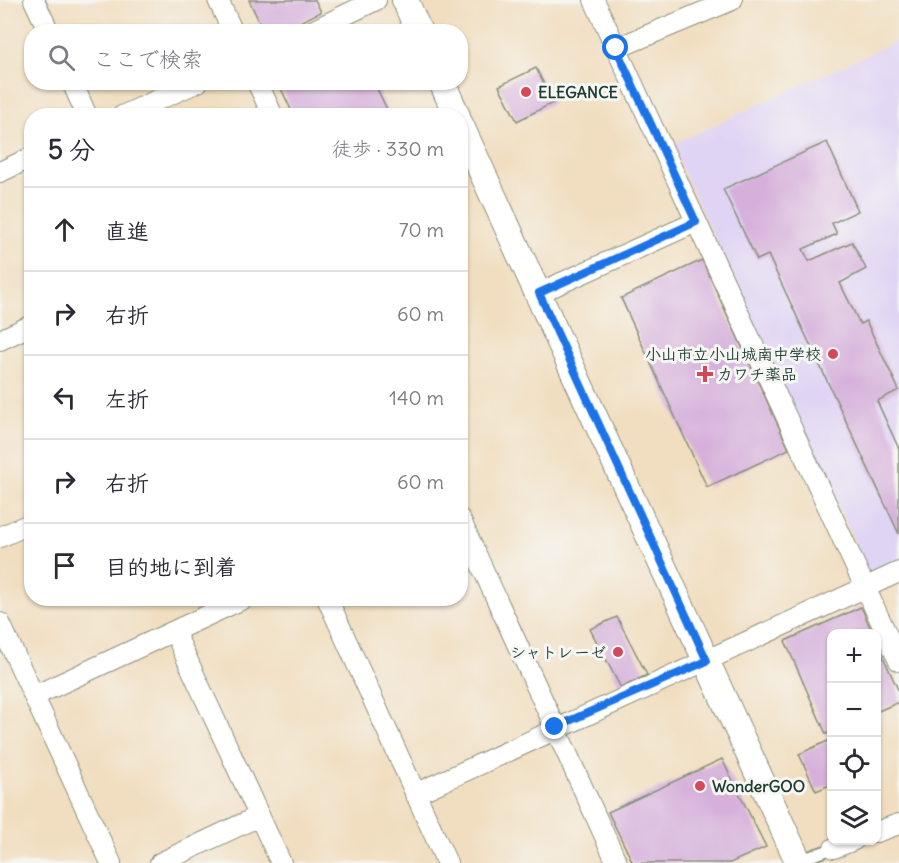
<!DOCTYPE html>
<html lang="ja">
<meta charset="utf-8">
<style>
:root{--surface:#fff;--page:#f7f7f7;--text:#2b2b33;--muted:#7c7c81;--line:#e1e1e2}
body{margin:0;font-family:Delius,"Klee One",sans-serif;background:var(--page);color:var(--text)}
.controls{position:absolute;right:18px;bottom:18px;display:grid;overflow:hidden;border-radius:12px;box-shadow:0 2px 4px #0004}
.controls button{width:54px;height:54px;display:grid;place-items:center;padding:0;border:0;border-bottom:2px solid var(--line);background:var(--surface);color:var(--text);font:30px sans-serif}
.stop{position:absolute;width:18px;height:18px;margin:-14px;border:4px solid #1a73e8;border-radius:50%;background:#fff}
.stop.end{background:#1a73e8;border-color:#fff;box-shadow:0 2px 6px #0008}
.list{margin:0;padding:0;list-style:none}
h2{display:flex;justify-content:space-between;align-items:center;height:78px;margin:0;padding:0 24px;font-size:26px}
h2 small{font-size:20px;font-weight:400;color:var(--muted)}
.list li{display:grid;grid-template-columns:39px 1fr auto;gap:18px;align-items:center;box-sizing:border-box;height:84px;padding:0 24px;border-top:2px solid var(--line)}
.list b{display:block;font-size:22px;white-space:nowrap}
.list em{font-size:20px;font-style:normal;color:var(--muted)}
.icon{flex:none;width:33px;height:33px;fill:none;stroke:currentColor;stroke-width:2;stroke-linecap:round;stroke-linejoin:round}
.map{position:relative;flex:none;width:899px;height:863px;overflow:hidden}
.search{position:absolute;background:var(--surface);box-shadow:0 2px 4px #0004;left:24px;top:24px;width:444px;height:66px;display:flex;align-items:center;gap:15px;box-sizing:border-box;padding:0 21px;border-radius:24px;color:var(--muted);font-size:22px}
.panel{position:absolute;background:var(--surface);box-shadow:0 2px 4px #0004;left:24px;top:108px;width:444px;height:498px;border-radius:24px}
.map>svg:first-child{display:block}
</style>
<div class="map">
<svg width="899" height="863" viewBox="0 0 899 863">
<rect width="100%" height="100%" fill="#f6f6f2"/>
<filter id="ink" filterUnits="userSpaceOnUse"><feTurbulence type="fractalNoise" baseFrequency=".0167" numOctaves="2"/><feDisplacementMap in="SourceGraphic" scale="12" xChannelSelector="R" yChannelSelector="G"/><feConvolveMatrix kernelMatrix="1 2 1 2 8 2 1 2 1" color-interpolation-filters="sRGB"/></filter>
<filter id="wash" filterUnits="userSpaceOnUse"><feTurbulence type="fractalNoise" baseFrequency=".008" numOctaves="4" result="noise"/><feDisplacementMap in="SourceGraphic" scale="24" xChannelSelector="R" yChannelSelector="G"/><feGaussianBlur stdDeviation="1.35" result="paint"/><feColorMatrix in="noise" values="0 0 0 0 0 0 0 0 0 0 0 0 0 0 0 0 0 1.4 0 .05"/><feComposite in="paint" operator="in"/></filter>
<g filter="url(#wash)">
<rect width="100%" height="100%" fill="#f1dec0"/>
<!-- built -->
<path fill="#e0d4f4" d="M899,40v522l-29,13 -199,-430z"/>
<g id="blocks">
<!-- building -->
<path fill="#d6b0db" d="M249,0h66l6,12 -42,20h-15z
M536,68l17,35 -36,18 -18,-35z
M278,82h96l16,34h-96z
M827,142l31,69 -26,12 5,11 -34,15 6,12 43,-19 14,27 -26,14 20,41 6,-3 33,69 -22,11 22,48v85l-131,-279 -11,5 -34,-71z
M702,260l87,189 -82,38 -86,-189z
M861,607l12,27h-41v98l-6,2 -41,-93z
M617,617l30,58 -26,13 -31,-59z
M876,641l23,51v10l-23,10z
M832,739v45l-16,7 -17,-37z
M722,759l44,88 -36,16h-97l-25,-51z"/>
</g>
</g>
<g filter="url(#ink)">
<use href="#blocks" fill-opacity="0" stroke="#888e7a" stroke-width="1.5"/>
<g fill="none" stroke-linecap="round" stroke-linejoin="round">
<defs>
<path id="service" d="M797,861l37,-13"/>
<path id="minor" d="M34,0l15,32
M218,0l15,32
M594,0l305,661
M310,32l66,-32
M617,48l115,-48
M72,82l15,34
M257,82l16,34
M122,116l76,-34
M0,172l32,-15
M539,293l157,-71
M0,340l32,-15
M460,519l157,344
M0,537l32,-14
M327,598l120,265
M0,623l111,240
M174,631l107,232
M34,696l211,-98
M415,794l484,-222
M876,832l23,-8
M834,848l20,-8
M160,863l99,-47"/>
<path id="tertiary" d="M405,0l14,32
M442,82l15,34
M460,124l339,739"/>
</defs>
<!-- service casing -->
<use href="#service" stroke="#888e7a" stroke-width="14"/>
<!-- minor casing -->
<use href="#minor" stroke="#888e7a" stroke-width="22"/>
<!-- tertiary casing -->
<use href="#tertiary" stroke="#888e7a" stroke-width="28"/>
<!-- service -->
<use href="#service" stroke="#fff" stroke-width="10"/>
<!-- minor -->
<use href="#minor" stroke="#fff" stroke-width="20"/>
<!-- tertiary -->
<use href="#tertiary" stroke="#fff" stroke-width="26"/>
</g>
</g>
<g fill="none" stroke-linecap="round" stroke-linejoin="round" filter="url(#ink)">
<!-- route -->
<path stroke="#1a73e8" stroke-width="8" d="M555,727l152,-66 -168,-368 157,-71 -80,-174"/>
</g>
<!-- markers -->
<g fill="#d1495b" stroke="#f6f6f2" stroke-width="2">
<circle cx="526" cy="92" r="6"/>
<circle cx="833" cy="354" r="6"/>
<path d="M702 365h6v6h6v6h-6v6h-6v-6h-6v-6h6z"/>
<circle cx="618" cy="652" r="6"/>
<circle cx="700" cy="786" r="6"/>
</g>
<g text-anchor="middle" dominant-baseline="central" stroke-width="6" stroke-linejoin="round" paint-order="stroke">
<!-- poi labels -->
<g font-size="16" font-weight="bold" fill="#1f3d34" stroke="#f6f6f2" text-anchor="start">
<text x="538" y="92">ELEGANCE</text>
<text x="821" y="354" text-anchor="end">小山市立小山城南中学校</text>
<text x="717" y="374">カワチ薬品</text>
<text x="606" y="652" text-anchor="end">シャトレーゼ</text>
<text x="712" y="786">WonderGOO</text>
</g>
</g>
</svg>
<div class="controls">
<button>+</button>
<button>−</button>
<button><svg class="icon" aria-label="locate" viewBox="0 0 24 24"><circle cx="12" cy="12" r="6"/><path d="M12 2v4M12 18v4M2 12h4M18 12h4"/></svg></button>
<button><svg class="icon" aria-label="layers" viewBox="0 0 24 24"><path d="M12 4l9 5-9 5-9-5zM3 14l9 5 9-5"/></svg></button>
</div>
<div class="stop" style="left:616px;top:48px"></div>
<div class="stop end" style="left:555px;top:727px"></div>
<div class="search"><svg class="icon" aria-label="search" viewBox="0 0 24 24"><circle cx="10" cy="10" r="6"/><path d="M15 15l6 6"/></svg>ここで検索</div>
<section class="panel">
<h2>5 分<small>徒歩 · 330 m</small></h2>
<ul class="list">
<li><svg class="icon" aria-label="ahead" viewBox="0 0 24 24"><path d="M12 20V5M6 11l6-6 6 6"/></svg><div><b>直進</b></div><em>70 m</em></li>
<li><svg class="icon" aria-label="right" viewBox="0 0 24 24"><path d="M7 20v-9h11M14 6l5 5-5 5"/></svg><div><b>右折</b></div><em>60 m</em></li>
<li><svg class="icon" aria-label="left" viewBox="0 0 24 24"><path d="M17 20v-9H6M10 6l-5 5 5 5"/></svg><div><b>左折</b></div><em>140 m</em></li>
<li><svg class="icon" aria-label="right" viewBox="0 0 24 24"><path d="M7 20v-9h11M14 6l5 5-5 5"/></svg><div><b>右折</b></div><em>60 m</em></li>
<li><svg class="icon" aria-label="arrive" viewBox="0 0 24 24"><path d="M6 21V4h12l-3 4 3 4H6"/></svg><div><b>目的地に到着</b></div></li>
</ul>
</section>
</div>
